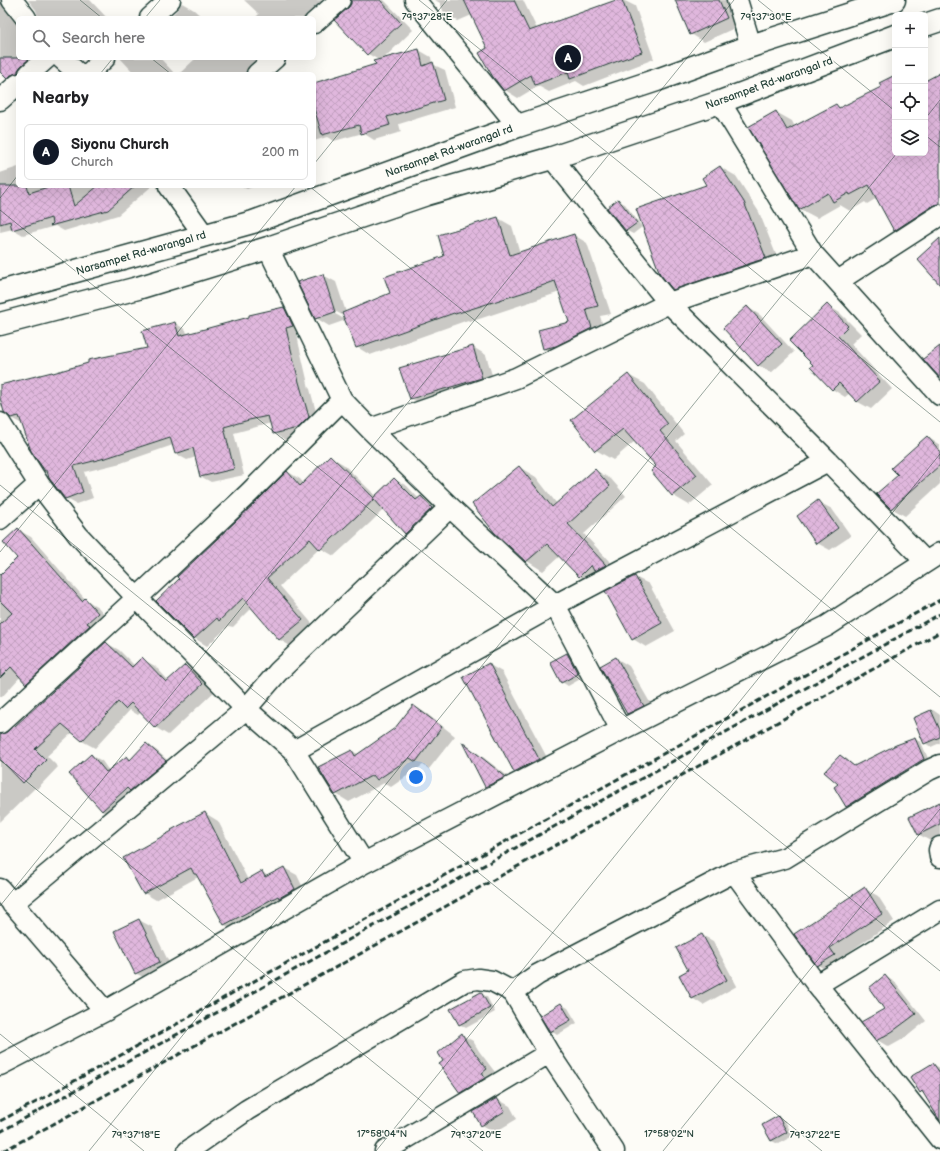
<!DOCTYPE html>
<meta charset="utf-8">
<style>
:root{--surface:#fff;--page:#f2f2f2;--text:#202124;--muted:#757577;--line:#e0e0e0;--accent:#111827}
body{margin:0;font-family:"Balsamiq Sans",sans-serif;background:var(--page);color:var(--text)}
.controls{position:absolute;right:12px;top:12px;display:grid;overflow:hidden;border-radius:6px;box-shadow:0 4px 16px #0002}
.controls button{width:36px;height:36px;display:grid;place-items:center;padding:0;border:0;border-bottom:1px solid var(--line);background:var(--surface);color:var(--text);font:20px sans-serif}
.you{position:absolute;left:416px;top:777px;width:14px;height:14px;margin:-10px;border:3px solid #fff;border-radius:50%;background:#1a73e8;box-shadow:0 0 0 6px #1a73e833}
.badge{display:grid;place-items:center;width:26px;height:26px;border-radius:50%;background:var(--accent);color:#fff;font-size:13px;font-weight:700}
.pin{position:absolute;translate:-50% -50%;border:2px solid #fff;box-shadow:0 1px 4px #0006}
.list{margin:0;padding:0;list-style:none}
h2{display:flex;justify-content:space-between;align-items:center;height:52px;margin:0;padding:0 16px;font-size:17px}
h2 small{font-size:13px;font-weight:400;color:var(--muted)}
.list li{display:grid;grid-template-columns:26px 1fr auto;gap:12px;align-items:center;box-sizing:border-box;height:56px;margin:0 8px 8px;padding:0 8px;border:1px solid var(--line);border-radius:6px}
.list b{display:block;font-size:15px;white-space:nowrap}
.list p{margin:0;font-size:13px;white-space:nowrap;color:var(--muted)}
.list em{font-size:13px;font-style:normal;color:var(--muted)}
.icon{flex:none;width:22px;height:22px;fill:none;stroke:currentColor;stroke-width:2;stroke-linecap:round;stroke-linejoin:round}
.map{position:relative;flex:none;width:940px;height:1151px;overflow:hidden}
.search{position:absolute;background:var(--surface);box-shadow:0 4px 16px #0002;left:16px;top:16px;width:300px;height:44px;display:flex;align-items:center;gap:10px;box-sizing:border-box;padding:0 14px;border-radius:6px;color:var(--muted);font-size:15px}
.panel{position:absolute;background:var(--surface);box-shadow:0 4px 16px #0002;left:16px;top:72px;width:300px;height:116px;border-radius:6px}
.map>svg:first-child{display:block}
</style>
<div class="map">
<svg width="940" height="1151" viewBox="0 0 940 1151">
<defs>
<pattern id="building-cross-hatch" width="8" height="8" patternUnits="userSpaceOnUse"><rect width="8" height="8" fill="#e0b7dd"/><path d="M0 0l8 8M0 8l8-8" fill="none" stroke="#c09ebe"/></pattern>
</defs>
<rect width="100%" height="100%" fill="#fdfcf7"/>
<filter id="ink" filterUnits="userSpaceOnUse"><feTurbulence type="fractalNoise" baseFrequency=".025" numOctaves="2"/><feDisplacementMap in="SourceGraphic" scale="8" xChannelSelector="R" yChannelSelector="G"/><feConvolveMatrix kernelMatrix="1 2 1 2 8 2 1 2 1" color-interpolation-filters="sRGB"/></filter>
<g filter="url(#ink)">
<!-- shadow -->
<path fill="#0003" fill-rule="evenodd" d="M0,0h17l1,58h33l-17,16h-16v10l-11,-6 -7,-8z
M28,0h62l17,18h-69v-2l-2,-6z
M244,0h98l-28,18h-59l4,-4z
M352,0h32l29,30 -31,30 37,-10 12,7 1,7 13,6 10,37 -56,17 2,8 -27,8 -11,-7 -29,8 -7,-4 -13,4v-57l64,-20 1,-4 -11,-6 -32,-34 12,-11 4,-5z
M435,0h88l14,29 82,-29h4l12,6 19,53 -70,27 -8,-5 -27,11 -11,-6 -20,12 -13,-8 -17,-42 -16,-33 -14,6 -14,-8 -4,-10z
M676,0h52l11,26 -35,16 -13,-8z
M182,3l12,7 9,8h-34l9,-9z
M82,58h10l-4,3z
M120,58h40l15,16h-40z
M196,58h77l-16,16h-78z
M895,76v77h30v-71l15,-4v143l-29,19 -16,-10 -18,-32 -10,6 -2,-2 -15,9 -10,-6 -23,13 -17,-9 -24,-97 16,9 3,6 41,-22 5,3 41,-21z
M18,167v19h134l-34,29 -54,16 -9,-5 -32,9 -10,-6 -13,3v-59z
M720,167l16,9 23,36 22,55 -91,31 -16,-9 33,-104z
M241,186h14l-8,3z
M618,201l7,3 17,23 -9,7 -6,-3 -18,-23z
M498,218l14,8 8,27 54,-18 13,8 24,71 -11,2 6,20 -48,20 -14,-7 26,-26 -10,-31 -90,30 -2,-2 -98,35 -13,-8 -11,-27 -17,6 -13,-8 7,-43 13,7 10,30 46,-18 53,-37zM331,309l13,7v3l-14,-8z
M827,305l13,8 21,21 -10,10 41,45 -21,20 -13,-7 -8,-9 -5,4 -13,-8z
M747,307l13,8 34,37 -23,21 -13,-8z
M284,308l11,6 8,18 -6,2 2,11 10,43 1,1 9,34 -10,10 -24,7 -11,-6 -3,-11 -37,10 10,42 -33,7 -11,-6 -4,-19 -9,3 -11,-6 -3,-9 -52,18 -37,9 9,26 -17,6 -11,-6 -17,-26 -3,-1 -23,-47 -11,-6 -11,-24v-8l54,-12 94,-25 27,-26 11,7 1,4z
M473,347l13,8 9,30 -71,21 -13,-8z
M628,375l17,9 39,50 -8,7 37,44 -24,20 -17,-10 -15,-28 -22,-26 -22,19 -17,-10z
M927,437l13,8v39l-35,32 -14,-8z
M330,457l13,7 33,32 18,-17 13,7 12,13 2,-2 13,7 10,12 -26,25 -12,-8 -22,-24 -14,14 -36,33 -14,-8 -40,38 35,41 -23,20 -12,-7 -28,-32 -19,19 -4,-1 -22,20 -13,-8 94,-166 12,7 4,5z
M519,467l17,10 21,27 38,-34 16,9 15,17 -42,38 38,41 -26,11 -17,-10 -19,-20 -17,15 -16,-10z
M819,502l13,7 19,27 -21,14 -13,-7z
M18,530l13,7 55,63 12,7 12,14 -70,69 -13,-7 -6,-7 -19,21 -2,-1v-120l18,-18z
M635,577l14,7 26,47 -29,16 -13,-8 -26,-47z
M106,643l13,7 16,16 7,-7 13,7 14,15 16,-15 13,7 17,18 -47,44 -13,-8 -14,-15 -3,3 -8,-5 -35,38 -13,-7 -9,-9 -26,24 11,11 -21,22 -2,-1 -35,34v-85l8,-4z
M567,654l7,4 10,19 -16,9 -6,-4z
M616,658l13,8 27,47 -15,8 -14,-7z
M488,664l14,8 50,95 -24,12 -13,-7 -51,-95z
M414,706l13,8 28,22 -26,33 -6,-4 -32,22 -7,-4 -35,19 -13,-8 16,-43 6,3 38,-25z
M933,710l7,5v28l-9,4 -6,-4 -11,-24z
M914,739l7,3 9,21 -77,47 -7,-3 -6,-22 1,-29 6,3 8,8z
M146,744l10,6 19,17 -63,49 -10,-5 -11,-56 11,6 7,10 18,-14 5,3z
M464,745l11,6 43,33 -19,10 -13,-7z
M940,803v35l-8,4 -14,-8z
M205,813l13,8 30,59 14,-8 6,4 16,-8 13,7 10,21 -70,36 -12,-7 -27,-48 -42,23 -12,-7z
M865,889l13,7 16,25 -51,35 4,6 -16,11 -13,-8z
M139,920l13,7 20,42 -23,11 -14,-7z
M702,935l11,6 24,45 -34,19 -11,-7z
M885,976l11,7 30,38 -21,17 -16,9 -12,-7 9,-31z
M481,993l6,4 8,15 -29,16 -7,-4z
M561,1004l7,4 9,15 -20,12 -6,-4z
M462,1035l11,6 6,10 19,25 -25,22 -12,-6 -17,-31z
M933,1064l7,4v51l-15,-25 -5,-2z
M497,1099l13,7 7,13 -22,13 -13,-7z
M778,1117l7,4 8,15 -15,8 -6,-3 -9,-15z"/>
<!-- building -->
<path fill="url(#building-cross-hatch)" stroke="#1f3d34" d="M351,0h29l21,23 -34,32 -33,-35 14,-12 3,-4z
M464,0h50l15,31 87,-31h6l20,52 -72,27 -2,-7 -33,13 -4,-10 -27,16 -11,-14 -14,-24 8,-5z
M675,0h44l8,18 -37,17z
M419,49l4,17 10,-4 11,38 -57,17 3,8 -29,9 -2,-9 -37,10 -8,-27v-25l62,-19 -3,-3z
M0,58h30l-9,8 -3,4v3l-7,2 -4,4 -7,-7z
M940,73v131l-6,1 -40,26 -25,-46 -19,10 -1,-2 -16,9 -5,-9 -29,17 -51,-83 28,-16 11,19 49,-26 3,4 42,-21 -2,-4 16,-8v78h30v-72z
M720,166l24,36 22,56 -93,32 -13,-16 -24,-65 70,-24 -4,-7z
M0,186h27l2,7 22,-7h17l6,20 24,-20h37l-27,24 -58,16 2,-2 -1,-6 -39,12 -2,-9 -10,3z
M618,199l19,24 -11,8 -19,-23z
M498,217l12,38 64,-21 24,72 -12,3 6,19 -36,18 -13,3 -5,-19 31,-8 -14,-41 -30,11 -70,22 -1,-1 -98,35 -14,-35 48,-20 -6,-16 60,-21 -6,-21z
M940,238v47l-23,-26z
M323,274l12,38 -20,7 -18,-37z
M827,304l21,22 -10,10 42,45 -23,21 -18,-19 -7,7 -22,-23 3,-2 -24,-24z
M747,306l35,38 -24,22 -35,-38z
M284,307l9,19 -7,2 2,9 11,45 10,35 -11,11 -25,6 -5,-18 -19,4 -25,7 10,42 -34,8 -7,-29 -18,6 -5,-17 -61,20 -35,9 9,26 -18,7 -16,-21 -2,-7h-2l-14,-20 -12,-35 -8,2 -7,-6 -4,-14v-13l52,-13 1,1 35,-10v-3l59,-12 -5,-17 33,-9 4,14 70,-19v-2z
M473,346l9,32 -72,21 -11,-31z
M940,346v32l-17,-19z
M628,374l40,50 -8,7 37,44 -25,21 -21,-25 5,-5 -33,-37 -28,22 -24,-31z
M927,436l13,15v14l-49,44 -15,-15 22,-19 -7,-7z
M330,455l44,43h-1l21,-20 22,22 5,-4 11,12 -27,26 -31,-35 -17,18v-1l-37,34 -10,-11 -43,39 36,42 -24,20 -36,-42 -24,23 -2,-3 -23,21 -38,-38 23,-22 -2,-2 80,-76 30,-30 13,15z
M519,466l33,41 43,-38 15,17 -42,38 38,41 -12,6 -3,-6 -12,12 -32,-33 -21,18 -32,-30 -22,-28z
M818,500l20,28 -22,16 -19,-28z
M18,528l64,73 3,-3 13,15 -11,10 3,2 -64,59 -15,-17 -11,11v-54l12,-11 -12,-12v-26l17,-17 -14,-16z
M635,576l27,47 -30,17 -27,-49z
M106,642l26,25 10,-10 24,25 19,-17 18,19 -48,44 -24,-25 -6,6 -7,-7 -36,39 -20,-17 -27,25 11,11 -23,23 -23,-24v-24l7,-3 6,-6 1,1z
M567,653l11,21 -17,9 -11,-21z
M616,657l28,49 -17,8 -27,-48z
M489,663l50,96 -25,13 -51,-95z
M413,705l29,22 -26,35 -6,-4 -33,22 -4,-5 -38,20 -17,-28 34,-17 3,6 40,-28z
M931,710l9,20v7l-16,7 -11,-26z
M915,738l9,21 -78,48 -12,-20 4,-3 -14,-12 16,-17 14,11 42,-21z
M462,742l44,35 -21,10z
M146,743l20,18 -36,30 -3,-3 -25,23 -33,-37 22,-20 15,18 21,-16 3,4z
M940,802v22l-22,11 -9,-18z
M205,812l36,71 21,-12 3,6 19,-10 11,22 -16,9 -1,-2 -54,29 -28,-51h-2l-3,-6 -48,26 -20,-36 49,-27 -1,-1z
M865,887l17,27 -52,34 5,7 -18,11 -23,-32z
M139,919l21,43 -25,12 -21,-43z
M702,934l25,46 -35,19 -13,-24 9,-5 -12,-22z
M885,975l31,39 -23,17 -17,10 -15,-19 23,-13 -15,-21z
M481,992l9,16 -31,17 -9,-16z
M561,1003l10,17 -21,12 -10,-16z
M462,1033l5,10 20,26 -5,4 3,5 -25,15 -21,-29 4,-3 -5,-8z
M933,1063l7,10v48l-18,-30 -2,2 -10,-16z
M497,1098l8,13 -24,15 -8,-14z
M778,1116l9,16 -16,9 -9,-16z"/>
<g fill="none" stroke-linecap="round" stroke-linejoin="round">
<defs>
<path id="minor" d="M12,0l14,18
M415,0l103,126
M737,0l14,46
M150,18l20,-18
M314,23l26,-23
M61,58l18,16
M29,74l18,-16
M88,74l17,-16
M257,74l18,-16
M0,100l18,-16
M720,102l93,152 127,141
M169,186l35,49
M268,248l74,152 28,29 80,78 105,98 66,125
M838,281l102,-66
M0,423l39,61 -39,35
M370,429l146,-51 153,-75 144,-49
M828,461l98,101
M39,484l39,51 59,63 109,111 48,42 70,112
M0,723l137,-125 112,-105 93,-93
M294,751l261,-146 273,-144 -159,-158 -117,-145
M940,847l-1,3 1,7
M734,872l51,-14 144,-88 11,-5
M0,889l105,122
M12,904l234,-195 32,-37 172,-165
M817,985l123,-75
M513,992l24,-17 197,-103 83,113 123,154
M0,1065l105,-54 259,-148 257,-133 206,-104 113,-73
M188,1151l59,-41 218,-129 13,-2 14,2 21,11 36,61 65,98
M385,1151l164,-98"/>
<path id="secondary" d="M925,25l15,-5
M0,292l253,-70 265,-96 139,-46 94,-34 143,-46
M0,324l138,-36 130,-40 159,-54 125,-36 168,-56 175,-66"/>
</defs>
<!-- minor casing -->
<use href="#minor" stroke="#1f3d34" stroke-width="23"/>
<!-- secondary casing -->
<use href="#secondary" stroke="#1f3d34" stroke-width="25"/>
<!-- minor -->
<use href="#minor" stroke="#fdfcf7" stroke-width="20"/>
<!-- secondary -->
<use href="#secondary" stroke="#fdfcf7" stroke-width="22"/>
<!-- rail -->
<path stroke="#1f3d34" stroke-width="3" stroke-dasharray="6 3" stroke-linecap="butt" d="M0,1121l40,-21 900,-500
M0,1132l940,-518
M3,1151l54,-29 883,-490"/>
</g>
</g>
<!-- ticks -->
<path fill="none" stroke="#1f3d34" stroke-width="1" stroke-opacity="0.45" d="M80,0l22,18M419,0l521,422M758,0l137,111M145,18l15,-18M151,58l20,16M100,74l13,-16M925,119l15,-19M925,135l15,12M314,164l133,-164M309,186l631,511M0,198l18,-23M0,210l940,761M0,485l822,666M0,552l296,-366M0,760l483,391M0,906l734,-906M0,1034l144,117M89,1151l808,-998M376,1151l564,-697M663,1151l277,-342"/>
<g text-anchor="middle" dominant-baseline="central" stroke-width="3" stroke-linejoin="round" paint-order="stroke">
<!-- street labels -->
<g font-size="11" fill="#1f3d34" stroke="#fdfcf7">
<text transform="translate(769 83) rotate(-20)">Narsampet Rd-warangal rd</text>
<text transform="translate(449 151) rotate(-20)">Narsampet Rd-warangal rd</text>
<text transform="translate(141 253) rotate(-16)">Narsampet Rd-warangal rd</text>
</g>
</g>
<g font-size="10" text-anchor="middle" fill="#1f3d34" stroke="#fdfcf7" stroke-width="3" stroke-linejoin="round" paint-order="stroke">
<text x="766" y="20">79°37'30"E</text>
<text x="427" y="20">79°37'28"E</text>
<text x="382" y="1137">17°58'04"N</text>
<text x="669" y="1137">17°58'02"N</text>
<text x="136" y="1138">79°37'18"E</text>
<text x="476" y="1138">79°37'20"E</text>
<text x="815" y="1138">79°37'22"E</text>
</g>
</svg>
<div class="controls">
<button>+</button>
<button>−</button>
<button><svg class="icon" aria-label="locate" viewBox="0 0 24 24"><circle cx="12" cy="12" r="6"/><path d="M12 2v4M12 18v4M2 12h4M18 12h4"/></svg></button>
<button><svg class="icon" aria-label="layers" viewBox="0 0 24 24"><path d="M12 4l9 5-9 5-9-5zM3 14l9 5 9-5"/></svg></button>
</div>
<div class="you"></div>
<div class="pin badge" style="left:568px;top:58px">A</div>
<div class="search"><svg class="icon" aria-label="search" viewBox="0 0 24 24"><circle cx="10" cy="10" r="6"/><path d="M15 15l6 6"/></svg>Search here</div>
<section class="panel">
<h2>Nearby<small></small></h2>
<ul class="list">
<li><span class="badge">A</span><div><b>Siyonu Church</b><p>Church</p></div><em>200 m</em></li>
</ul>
</section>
</div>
